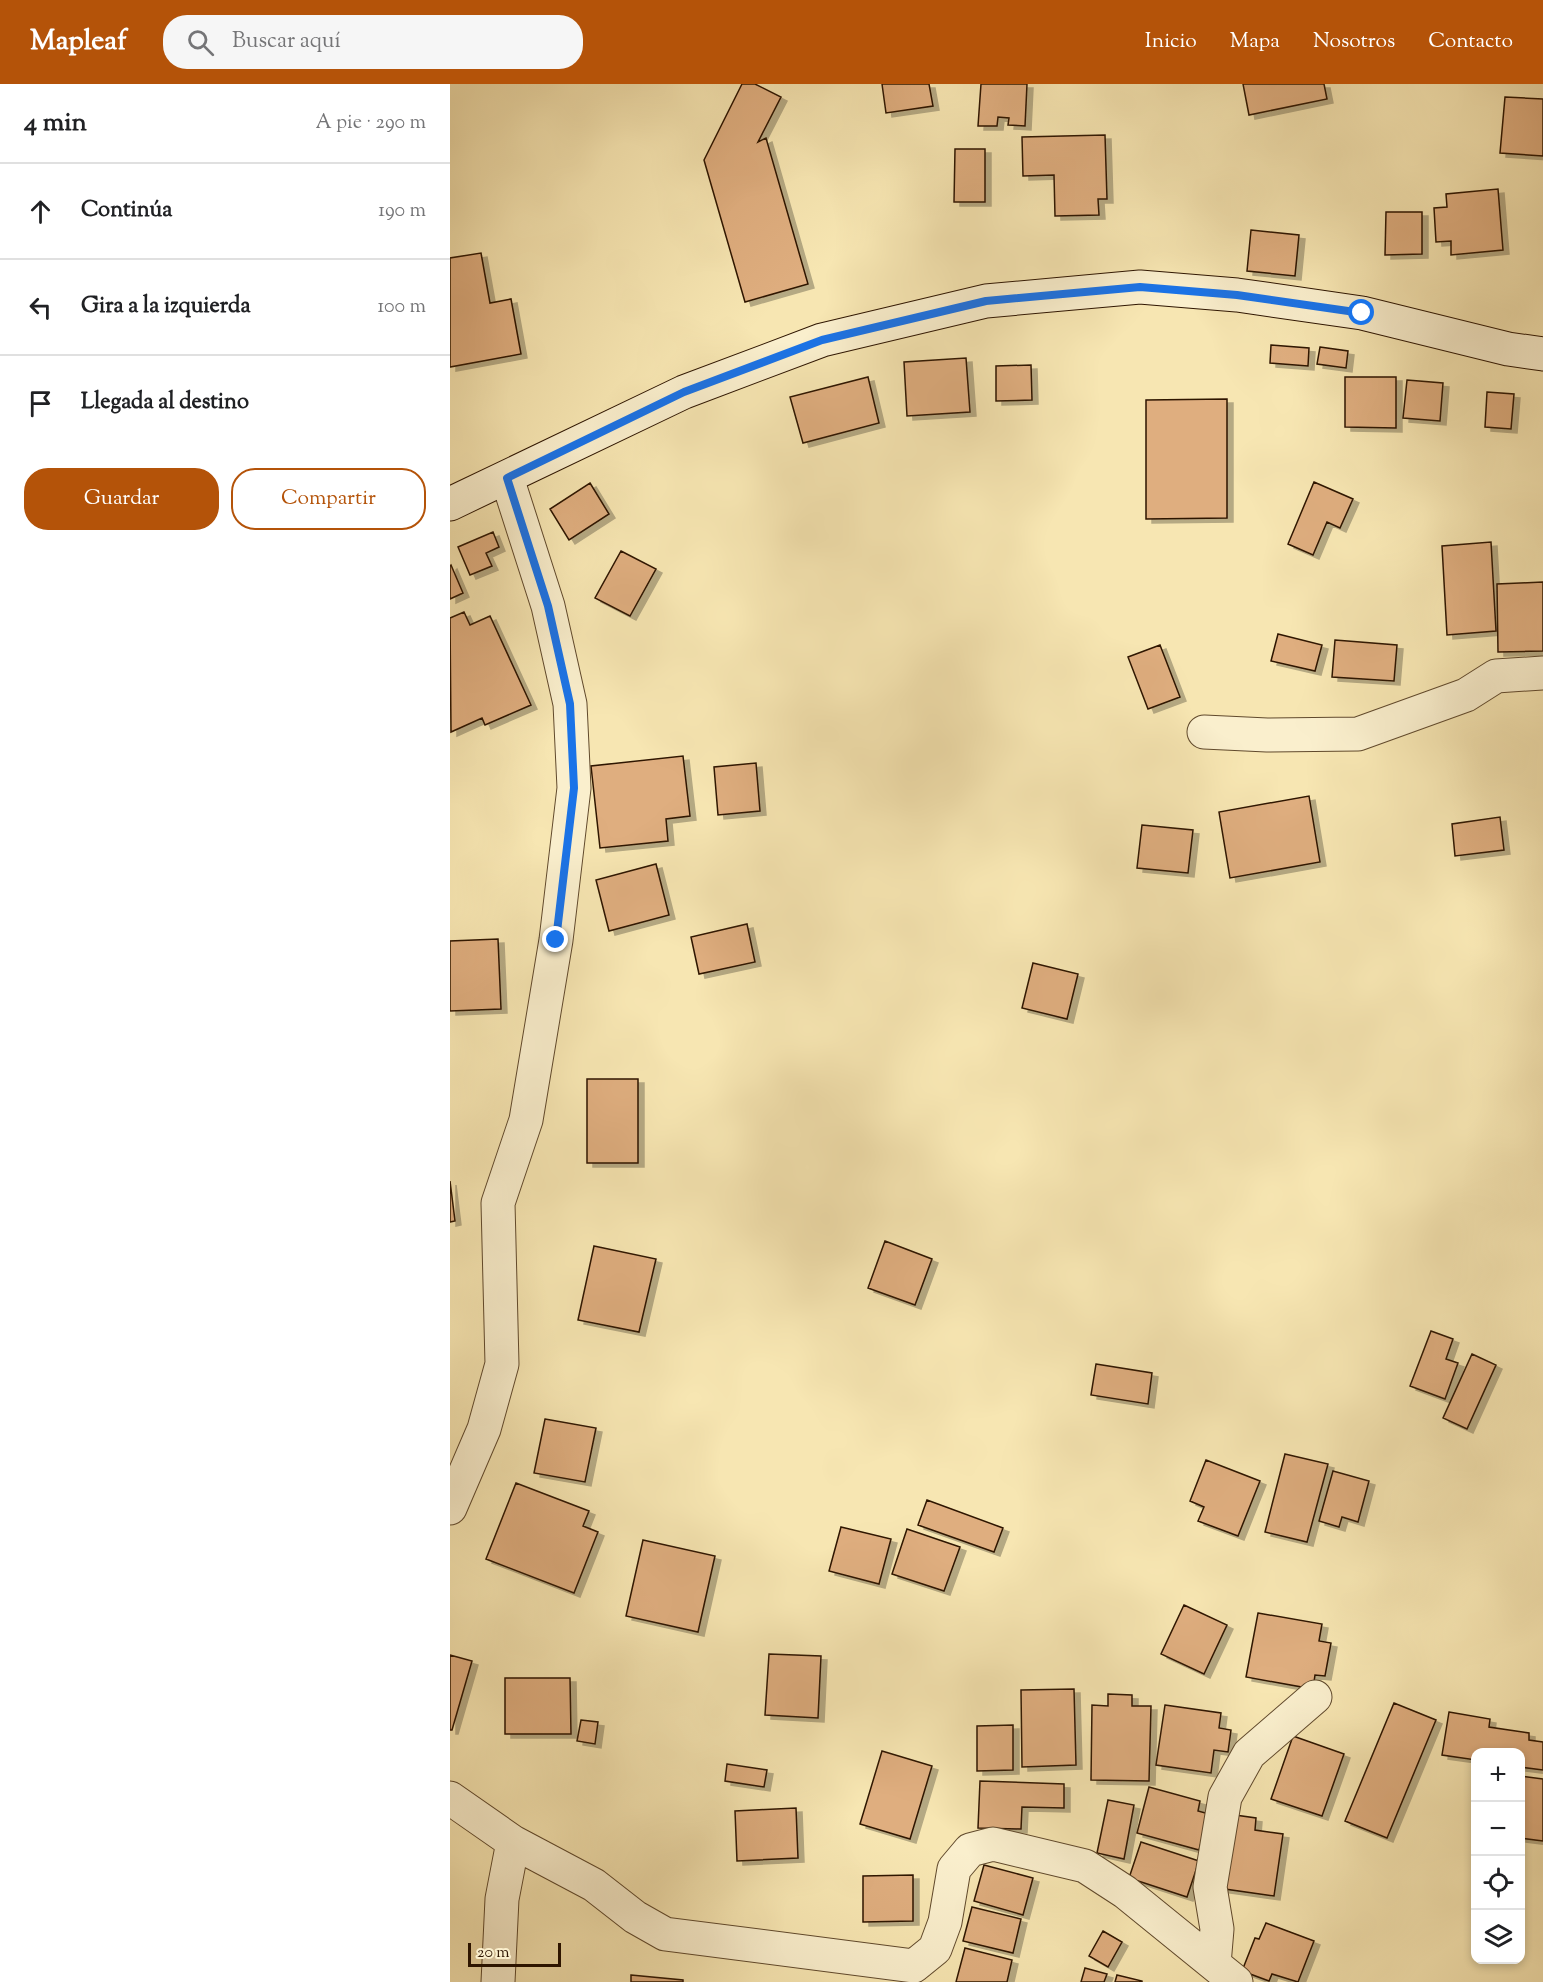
<!DOCTYPE html>
<html lang="es">
<meta charset="utf-8">
<style>
:root{--surface:#fff;--page:#f6f6f6;--text:#202124;--muted:#757577;--line:#e0e0e0;--accent:#b45309}
body{margin:0;font-family:"Sorts Mill Goudy",serif;background:var(--page);color:var(--text)}
.controls{position:absolute;right:18px;bottom:18px;display:grid;overflow:hidden;border-radius:12px;box-shadow:0 3px 9px #0003}
.controls button{width:54px;height:54px;display:grid;place-items:center;padding:0;border:0;border-bottom:2px solid var(--line);background:var(--surface);color:var(--text);font:30px sans-serif}
.scale{position:absolute;left:18px;bottom:15px;width:93px;box-sizing:border-box;padding-left:6px;border:3px solid #2e1500;border-top:0;font-size:16px;line-height:21px;white-space:nowrap;color:#2e1500;-webkit-text-stroke:4px #faefcd;paint-order:stroke}
.stop{position:absolute;width:18px;height:18px;margin:-14px;border:4px solid #1a73e8;border-radius:50%;background:#fff}
.stop.end{background:#1a73e8;border-color:#fff;box-shadow:0 2px 6px #0008}
.list{margin:0;padding:0;list-style:none}
h2{display:flex;justify-content:space-between;align-items:center;height:78px;margin:0;padding:0 24px;font-size:26px}
h2 small{font-size:20px;font-weight:400;color:var(--muted)}
.list li{display:grid;grid-template-columns:39px 1fr auto;gap:18px;align-items:center;box-sizing:border-box;height:96px;padding:0 24px;border-top:2px solid var(--line)}
.list b{display:block;font-size:22px;white-space:nowrap}
.list em{font-size:20px;font-style:normal;color:var(--muted)}
.actions{display:flex;gap:12px;padding:18px 24px}
.actions a{flex:1;padding:14px 0;border:2px solid var(--accent);border-radius:24px;text-align:center;font-size:21px;color:var(--accent)}
.actions .main{background:var(--accent);color:#fff}
.icon{flex:none;width:33px;height:33px;fill:none;stroke:currentColor;stroke-width:2;stroke-linecap:round;stroke-linejoin:round}
.map{position:relative;flex:none;width:1093px;height:1898px;overflow:hidden}
header{display:flex;align-items:center;gap:36px;box-sizing:border-box;height:84px;padding:0 30px;background:var(--accent);color:#fff}
header strong{font-size:28px}
nav{display:flex;gap:33px;margin-inline-start:auto;font-size:21px}
.search{width:420px;height:54px;background:var(--page);display:flex;align-items:center;gap:15px;box-sizing:border-box;padding:0 21px;border-radius:24px;color:var(--muted);font-size:22px}
main{display:flex}
aside{flex:1;background:var(--surface)}
.map>svg:first-child{display:block}
</style>
<header>
<strong>Mapleaf</strong>
<div class="search"><svg class="icon" aria-label="search" viewBox="0 0 24 24"><circle cx="10" cy="10" r="6"/><path d="M15 15l6 6"/></svg>Buscar aquí</div>
<nav><a>Inicio</a><a>Mapa</a><a>Nosotros</a><a>Contacto</a></nav>
</header>
<main>
<aside>
<h2>4 min<small>A pie · 290 m</small></h2>
<ul class="list">
<li><svg class="icon" aria-label="ahead" viewBox="0 0 24 24"><path d="M12 20V5M6 11l6-6 6 6"/></svg><div><b>Continúa</b></div><em>190 m</em></li>
<li><svg class="icon" aria-label="left" viewBox="0 0 24 24"><path d="M17 20v-9H6M10 6l-5 5 5 5"/></svg><div><b>Gira a la izquierda</b></div><em>100 m</em></li>
<li><svg class="icon" aria-label="arrive" viewBox="0 0 24 24"><path d="M6 21V4h12l-3 4 3 4H6"/></svg><div><b>Llegada al destino</b></div></li>
</ul>
<div class="actions"><a class="main">Guardar</a><a>Compartir</a></div>
</aside>
<div class="map">
<svg width="1093" height="1898" viewBox="0 0 1093 1898">
<defs>
<filter id="shadow"><feDropShadow dx="6" dy="4" stdDeviation="0" flood-color="#0004"/></filter>
</defs>
<rect width="100%" height="100%" fill="#f7e6b2"/>
<filter id="stains"><feTurbulence type="fractalNoise" baseFrequency=".00333" numOctaves="4"/><feColorMatrix values="0 0 0 0 .2 0 0 0 0 .09 0 0 0 0 .02 0 0 0 .5 -.17"/></filter>
<radialGradient id="worn" r=".72"><stop offset=".6" stop-color="#630" stop-opacity="0"/><stop offset="1" stop-color="#630" stop-opacity=".3"/></radialGradient>
<!-- building -->
<path fill="#dfae7f" stroke="#2e1500" stroke-width="1.5" filter="url(#shadow)" d="M292,0h13l26,13 -23,45 8,-4 42,146 -63,18 -41,-142z
M432,0h47l4,22 -47,7z
M531,0h46l-2,42 -17,-1 1,-7 -11,-1 -1,9h-19z
M793,0h81l3,15 -78,16z
M1055,13l38,2v57l-43,-3z
M655,51l2,64h-9l1,16 -44,1 -1,-41 -31,1 -1,-39z
M505,65h30v53h-31z
M1048,105l5,61 -52,5v-14l-15,1 -2,-34 13,-1 -1,-13z
M936,128h36v42l-37,1z
M801,146l48,5 -4,41 -48,-5z
M31,169l9,50 21,-4 10,55 -71,13v-109z
M821,261l38,3 -1,18 -38,-3z
M870,263l28,4 -2,17 -29,-4z
M516,274l4,54 -63,4 -3,-54z
M581,281l1,35 -36,1v-35z
M418,293l11,46 -76,20 -13,-46z
M895,293h51v51l-51,-1z
M957,296l36,3 -3,38 -37,-3z
M1037,308l27,2 -3,35 -26,-2z
M777,315v119l-81,1v-119z
M864,398l39,17 -13,29 -13,-6 -14,33 -25,-11z
M140,399l19,31 -40,26 -19,-31z
M43,448l6,15 -13,6 6,13 -22,9 -12,-28z
M1041,458l5,89 -49,4 -5,-89z
M171,467l35,18 -26,47 -35,-18z
M1,481l12,28 -13,6v-33z
M1093,498v69l-45,1 -1,-68z
M14,528l6,13 20,-9 41,89 -46,20 -3,-7 -31,14 -1,-114z
M828,550l44,11 -7,26 -44,-10z
M885,556l62,5 -3,36 -62,-4z
M710,561l20,52 -32,12 -20,-52z
M233,672l7,60 -24,3 2,22 -68,7 -9,-82z
M306,679l4,48 -42,4 -4,-48z
M859,712l11,66 -90,16 -11,-66z
M1050,733l4,33 -49,6 -3,-32z
M692,741l51,5 -5,43 -51,-5z
M206,780l13,51 -60,16 -13,-51z
M297,840l8,38 -56,12 -8,-37z
M48,855l3,70 -51,2v-70z
M583,879l45,11 -11,45 -45,-11z
M137,995h51v84h-51z
M0,1097l5,40 -5,1z
M435,1157l47,18 -17,46 -47,-17z
M144,1162l62,13 -17,73 -61,-12z
M981,1247l22,8 -7,20 12,4 -13,36 -35,-13z
M1022,1270l24,11 -29,64 -24,-11z
M646,1280l56,9 -4,31 -57,-9z
M95,1335l51,9 -11,54 -51,-9z
M835,1370l43,10 -21,78 -42,-10z
M756,1376l54,21 -22,55 -40,-15 6,-14 -14,-6z
M883,1387l36,10 -11,41 -16,-5 -3,10 -20,-6z
M66,1399l73,28 -6,15 15,6 -24,61 -88,-34z
M477,1416l76,28 -9,24 -76,-27z
M391,1443l50,12 -12,45 -50,-13z
M457,1445l53,18 -16,44 -52,-17z
M193,1456l72,16 -17,76 -72,-16z
M734,1521l43,20 -23,49 -43,-20z
M808,1529l64,11 -3,17 12,2 -6,33 -10,-1 -2,14 -67,-12z
M319,1570l52,2 -3,62 -53,-3z
M0,1571l22,6 -20,69h-2z
M55,1594h65l1,56h-66z
M624,1605l2,76 -54,2 -1,-77z
M658,1610l24,1v11h19l-2,75 -58,-1 1,-75 16,1z
M944,1619l42,17 -49,118 -42,-17z
M715,1621l56,8 -2,15 12,2 -3,22 -14,-2 -3,23 -55,-8z
M999,1628l41,7 -1,8 40,6v7l14,2v28l-23,-3v-15h-44v8l-34,-5z
M131,1636l17,2 -3,22 -18,-3z
M563,1641v45l-36,1v-45z
M843,1652l51,18 -22,62 -51,-17z
M432,1667l50,15 -22,73 -50,-15z
M277,1680l40,6 -3,17 -39,-6z
M1070,1692l23,3v62l-23,-3z
M530,1697l84,3v24l-42,-1 -1,22 -43,-1z
M699,1703l51,14 -2,10 11,3 -10,36 -62,-17z
M658,1716l26,5 -10,54 -27,-6z
M346,1724l2,50 -61,3 -2,-50z
M778,1730l28,4 -1,12 28,4 -9,62 -56,-8z
M691,1758l58,19 -12,36 -58,-19z
M534,1781l49,13 -10,37 -49,-14z
M463,1791v46l-50,1v-46z
M522,1823l49,12 -8,34 -50,-12z
M816,1839l48,18 -16,41 -26,-8 -3,7 -27,-10 13,-33 4,1z
M653,1847l19,11 -14,25 -19,-11z
M515,1864l47,12 -5,22h-51z
M635,1884l22,6 -3,8h-23z
M181,1891l52,5v2h-52z
M667,1891l25,6v1h-27z"/>
<g fill="none" stroke-linecap="round" stroke-linejoin="round">
<defs>
<path id="street" d="M754,648l63,3 91,-1 108,-39 30,-19 47,-3
M0,1424l34,-79 18,-65 -4,-161 28,-83 30,-180 18,-152 -4,-84 -22,-98 -41,-128
M0,1714l63,44 81,43 41,32 30,17 249,32 21,-17 10,-27 9,-53 16,-19 23,-6 92,22 40,26 111,90
M764,1880l3,-35 -7,-42 15,-90 24,-43 66,-57
M48,1898l4,-83 11,-57"/>
<path id="secondary" d="M0,420l234,-112 138,-52 164,-39 154,-14 97,8 125,18 146,36 35,5"/>
</defs>
<!-- street casing -->
<use href="#street" stroke="#60492c" stroke-width="35"/>
<!-- secondary casing -->
<use href="#secondary" stroke="#2e1500" stroke-width="35"/>
<!-- street -->
<use href="#street" stroke="#faefcd" stroke-width="33"/>
<!-- secondary -->
<use href="#secondary" stroke="#faefcd" stroke-width="33"/>
</g>
<g fill="none" stroke-linecap="round" stroke-linejoin="round">
<!-- route -->
<path stroke="#1a73e8" stroke-width="8" d="M106,856l18,-152 -4,-84 -22,-98 -41,-128 177,-86 138,-52 164,-39 154,-14 97,8 125,18"/>
</g>
<rect width="100%" height="100%" filter="url(#stains)"/>
<rect width="100%" height="100%" fill="url(#worn)"/>
</svg>
<div class="controls">
<button>+</button>
<button>−</button>
<button><svg class="icon" aria-label="locate" viewBox="0 0 24 24"><circle cx="12" cy="12" r="6"/><path d="M12 2v4M12 18v4M2 12h4M18 12h4"/></svg></button>
<button><svg class="icon" aria-label="layers" viewBox="0 0 24 24"><path d="M12 4l9 5-9 5-9-5zM3 14l9 5 9-5"/></svg></button>
</div>
<div class="scale">20 m</div>
<div class="stop" style="left:912px;top:229px"></div>
<div class="stop end" style="left:106px;top:856px"></div>
</div>
</main>
